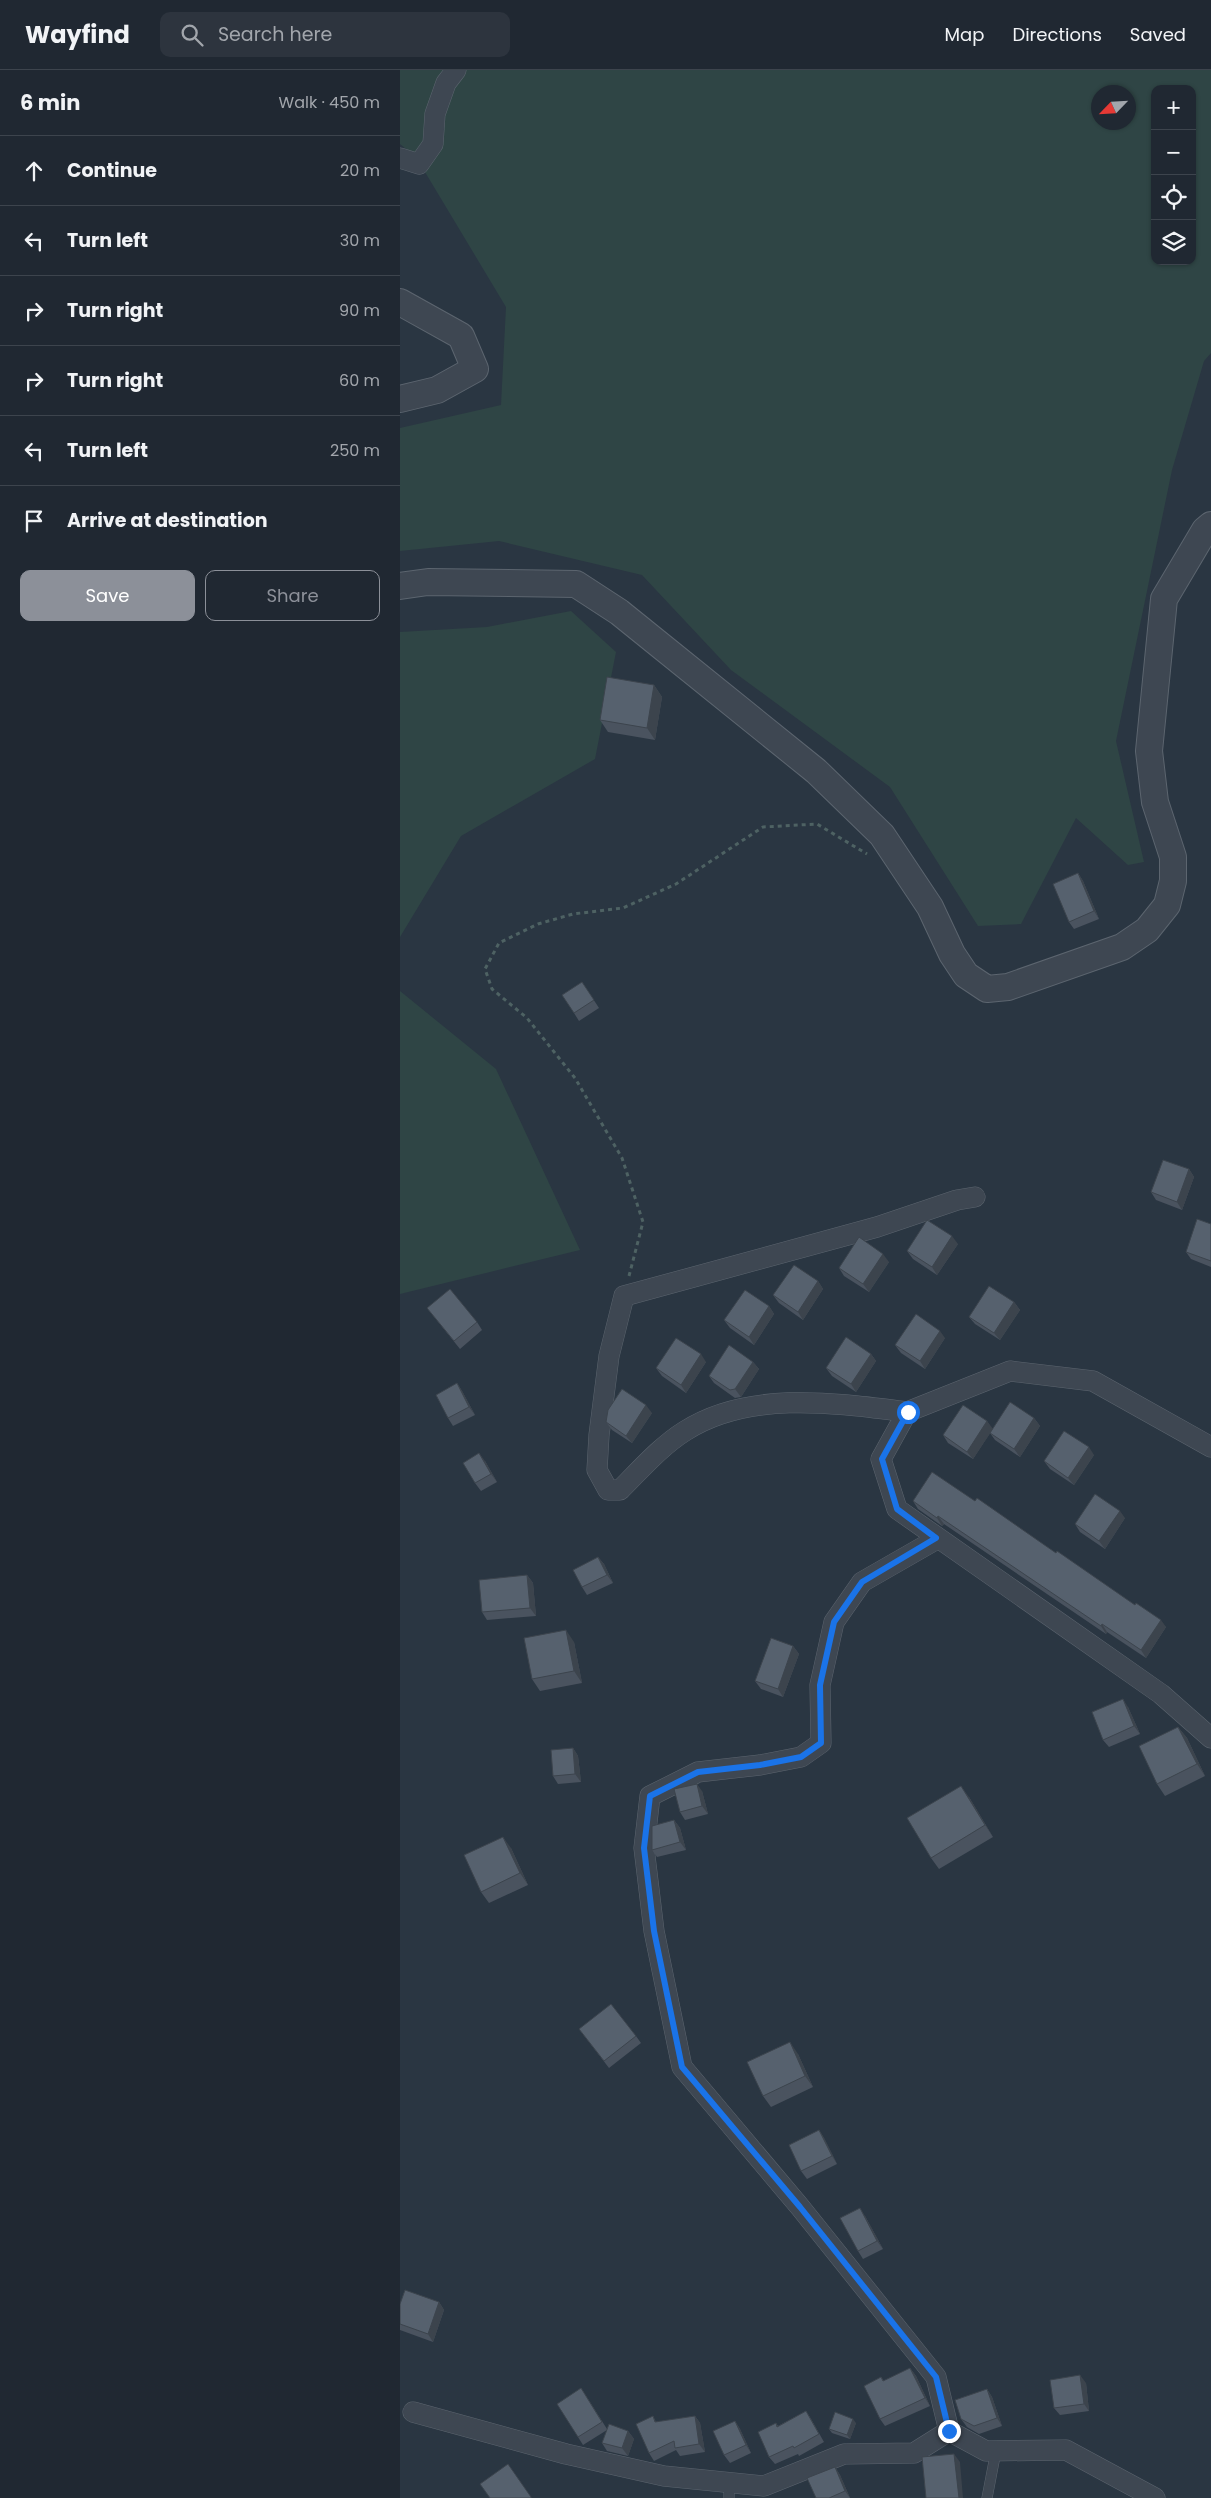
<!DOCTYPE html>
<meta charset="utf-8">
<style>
:root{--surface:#202832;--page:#2d343e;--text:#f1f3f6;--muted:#a2a6ac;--line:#3d444d;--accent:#8c9099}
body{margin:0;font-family:Poppins,sans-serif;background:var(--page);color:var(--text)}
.controls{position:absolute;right:15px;top:15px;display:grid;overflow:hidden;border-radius:10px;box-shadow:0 1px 4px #0004}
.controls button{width:45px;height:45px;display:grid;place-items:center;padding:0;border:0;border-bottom:1px solid var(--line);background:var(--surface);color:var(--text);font:25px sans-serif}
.compass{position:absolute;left:691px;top:15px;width:45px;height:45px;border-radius:50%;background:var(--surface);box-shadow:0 1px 4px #0004;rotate:245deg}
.stop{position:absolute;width:15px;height:15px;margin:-11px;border:4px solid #1a73e8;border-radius:50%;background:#fff}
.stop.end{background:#1a73e8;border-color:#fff;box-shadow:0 1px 5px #0008}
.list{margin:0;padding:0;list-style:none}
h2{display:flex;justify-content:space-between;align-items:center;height:65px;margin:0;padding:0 20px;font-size:21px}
h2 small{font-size:16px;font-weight:400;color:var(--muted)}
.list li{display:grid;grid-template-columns:32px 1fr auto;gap:15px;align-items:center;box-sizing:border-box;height:70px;padding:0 20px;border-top:1px solid var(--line)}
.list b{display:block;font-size:19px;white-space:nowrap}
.list em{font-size:16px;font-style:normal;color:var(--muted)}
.actions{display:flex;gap:10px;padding:15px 20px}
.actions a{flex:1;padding:11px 0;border:1px solid var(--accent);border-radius:10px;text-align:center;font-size:18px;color:var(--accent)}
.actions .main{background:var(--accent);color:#fff}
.icon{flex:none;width:28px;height:28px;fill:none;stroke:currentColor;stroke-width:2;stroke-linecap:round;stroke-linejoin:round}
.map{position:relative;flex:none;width:811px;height:2428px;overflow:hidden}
header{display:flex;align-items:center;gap:30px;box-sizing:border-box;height:70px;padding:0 25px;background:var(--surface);border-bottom:1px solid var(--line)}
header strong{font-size:24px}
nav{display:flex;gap:28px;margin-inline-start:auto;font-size:18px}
.search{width:350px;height:45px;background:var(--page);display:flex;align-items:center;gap:12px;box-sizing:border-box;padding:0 18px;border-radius:10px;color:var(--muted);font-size:19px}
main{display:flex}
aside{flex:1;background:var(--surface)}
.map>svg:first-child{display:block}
</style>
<header>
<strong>Wayfind</strong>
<div class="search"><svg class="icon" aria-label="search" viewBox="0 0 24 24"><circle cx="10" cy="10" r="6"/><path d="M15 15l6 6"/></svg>Search here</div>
<nav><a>Map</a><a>Directions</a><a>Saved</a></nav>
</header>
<main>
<aside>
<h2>6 min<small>Walk · 450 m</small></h2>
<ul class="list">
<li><svg class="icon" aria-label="ahead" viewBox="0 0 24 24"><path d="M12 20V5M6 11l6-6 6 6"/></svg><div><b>Continue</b></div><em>20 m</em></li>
<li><svg class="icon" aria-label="left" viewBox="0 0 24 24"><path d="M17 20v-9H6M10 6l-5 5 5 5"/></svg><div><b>Turn left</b></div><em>30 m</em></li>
<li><svg class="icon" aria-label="right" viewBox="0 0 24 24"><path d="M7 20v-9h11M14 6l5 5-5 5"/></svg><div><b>Turn right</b></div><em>90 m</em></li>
<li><svg class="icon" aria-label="right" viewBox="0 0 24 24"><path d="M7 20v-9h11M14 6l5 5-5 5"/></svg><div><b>Turn right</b></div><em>60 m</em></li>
<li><svg class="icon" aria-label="left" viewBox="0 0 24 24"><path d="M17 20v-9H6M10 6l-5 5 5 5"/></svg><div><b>Turn left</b></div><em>250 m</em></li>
<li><svg class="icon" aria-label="arrive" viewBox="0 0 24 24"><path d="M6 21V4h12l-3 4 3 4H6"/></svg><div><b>Arrive at destination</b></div></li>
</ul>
<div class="actions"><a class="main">Save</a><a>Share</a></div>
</aside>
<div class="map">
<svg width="811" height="2428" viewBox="0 0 811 2428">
<rect width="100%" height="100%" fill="#2a3642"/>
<!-- green -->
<path fill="#2f4545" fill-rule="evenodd" d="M0,0h811v283l-7,8 -32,109 -56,271 28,121 -16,3 -52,-47 -55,106 -43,2 -88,-139 -159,-117 -89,-95 -143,-34 -99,10v-123l101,-23 5,-98 -90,-150 -16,-13zM755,19h37v172h-37zM698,22h30v30h-30z
M171,541l45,41 -21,107 -134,77 -61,101v-305l87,-5z
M0,921l96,78 84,181 -180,44z"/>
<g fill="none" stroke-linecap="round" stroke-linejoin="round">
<defs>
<path id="service" d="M329,2428v-15
M587,2428l9,-47"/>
<path id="minor" d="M0,88l19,6 14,-20 2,-30 11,-31 10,-13
M507,1342c-71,-9 -158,-22 -222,19 -24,15 -45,39 -65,59h-12l-11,-20 2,-35 10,-79 15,-60 253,-69 80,-27 18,-3
M811,1377l-118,-66 -83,-10 -103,41 -26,47 16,50 264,185 50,44
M537,1469l-75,43 -28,40 -14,63 1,58 -20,14 -41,8 -62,7 -48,24 -6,52 10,83 28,136 118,140 136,170 13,54
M13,2342l153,42 98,22 100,10 80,-32 70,-1 35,-22 37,20 80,-1 89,48"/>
<path id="tertiary" d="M0,232l61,34 14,33 -38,21 -37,9
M0,516l28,-4 148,2 43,28 197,159 66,64 48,72 22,47 14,21 21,14 21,-2 114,-40 25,-17 20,-25 6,-24v-24l-18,-55 -6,-51 15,-152 41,-69 6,-5"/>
</defs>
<!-- service casing -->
<use href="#service" stroke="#5c656f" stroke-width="11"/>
<!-- minor casing -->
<use href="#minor" stroke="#5c656f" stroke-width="21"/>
<!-- tertiary casing -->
<use href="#tertiary" stroke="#5c656f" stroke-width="28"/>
<!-- path -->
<path stroke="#4e6263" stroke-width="3" stroke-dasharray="4 4" stroke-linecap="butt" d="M229,1206l14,-54 -21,-64 -47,-80 -48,-60 -35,-29 -7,-20 14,-26 39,-19 35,-10 50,-6 53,-24 87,-57 54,-3 50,30"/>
<!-- service -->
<use href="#service" stroke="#3e4752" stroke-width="10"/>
<!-- minor -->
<use href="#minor" stroke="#3e4752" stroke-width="20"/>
<!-- tertiary -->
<use href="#tertiary" stroke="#3e4752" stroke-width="26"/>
</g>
<!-- wall -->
<path fill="#4a535f" d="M254,615l8,12 -7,43 -47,-8 -8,-12z
M678,803l5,8 16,38 -25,10 -5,-7z
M182,912l17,26 -20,13 -5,-8z
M789,1099l5,8 -12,33 -26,-10 -5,-8z
M811,1154v43l-20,-8 -5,-7z
M558,1174l-21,31 -24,-16 -6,-8z
M489,1192l-20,30 -25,-16 -5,-8z
M418,1211l5,8 -20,31 -24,-17 -6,-8z
M614,1232l6,8 -20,30 -25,-16 -6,-7z
M369,1236l5,8 -20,31 -24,-17 -6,-8z
M27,1238l50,14 5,8 -22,19z
M545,1268l-20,31 -24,-16 -6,-8z
M471,1284l5,7 -20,31 -24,-16 -6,-8z
M306,1292l-20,31 -24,-17 -6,-8z
M353,1292l6,7 -18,28 -6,1 -21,-15 -5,-7z
M57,1313l5,8 13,24 -22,11 -5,-8z
M252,1343l-20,30 -20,-13 -6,-8z
M634,1348l6,8 -20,31 -25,-17 -5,-7 -17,26 -25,-16 -5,-8 44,-14 5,8z
M694,1385l-20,30 -24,-16 -6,-8z
M85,1391l12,21 -16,9 -6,-8z
M513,1431h62l81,52 110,74 -20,31 -39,-26 -1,2 -162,-110 -2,2 -24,-17z
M725,1448l-20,31 -25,-17 -5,-8z
M198,1487l6,7 9,19 -26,12 -5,-8z
M127,1505l6,8 3,33 -49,4 -5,-8z
M174,1572l8,41 -42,8 -8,-12z
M393,1576l6,8 -16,43 -22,-8 -6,-8z
M728,1637l12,27 -31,13 -6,-7z
M778,1657l9,11 18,38 -40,20 -8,-12z
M173,1678l5,8 3,26 -23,2 -5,-8z
M302,1721l6,23 -23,6 -5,-8z
M569,1727l24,40 -54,32 -8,-11z
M274,1750l6,8 6,22 -29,7 -5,-7z
M111,1778l17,37 -39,18 -8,-11z
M179,1959l57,7 5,7 -32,25z
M398,1984l15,33 -42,20 -8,-11z
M419,2060l5,8 13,26 -30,15 -6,-8z
M465,2146l18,33 -20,10 -5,-8z
M39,2232l5,8 -11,32 -33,-12v-6z
M510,2298l6,8 14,30 -45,20 -5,-7 1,-42 3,4z
M686,2313l3,28 -29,4 -6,-7z
M181,2318l26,41 21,2 6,8 -6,17 -21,-5 -5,-8 5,-13 -24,15 -5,-8z
M587,2319l5,8 10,29 -23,8 -12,-7 -6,-8z
M406,2341l5,8 13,23 -25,14 -1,-2 -23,10 -6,-7 7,-34 2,3z
M253,2346l3,6 39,-6 5,7 5,29 -25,4 -4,-6 -22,11 -5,-8z
M335,2351l5,8 11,24 -21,10 -6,-8z
M456,2353l-6,16 -18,-6 -3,-4z
M435,2397l5,8 10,23h-34z"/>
<!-- shaded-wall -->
<path fill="#3c444d" d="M254,615l8,12 -7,43 -8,-12z
M678,803l5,8 16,38 -5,-8z
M789,1099l5,8 -12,33 -5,-8z
M552,1166l6,8 -21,31 -5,-8z
M483,1184l6,8 -20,30 -6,-8z
M418,1211l5,8 -20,31 -5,-8z
M614,1232l6,8 -20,30 -6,-7z
M369,1236l5,8 -20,31 -5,-8z
M540,1261l5,7 -20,31 -5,-8z
M301,1284l5,8 -20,31 -5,-8z
M471,1284l5,7 -20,31 -5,-8z
M353,1292l6,7 -18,28 -6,-8z
M57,1313l5,8 13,24 -6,-8z
M246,1335l6,8 -20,30 -6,-7z
M634,1348l6,8 -20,31 -6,-8z
M587,1351l6,8 -20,30 -6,-7z
M689,1377l5,8 -20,30 -6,-7z
M79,1383l6,8 12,21 -6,-8z
M720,1441l5,7 -20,31 -6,-8z
M538,1446l6,8 -2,2 -5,-8z
M198,1487l6,7 9,19 -6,-8z
M127,1505l6,8 3,33 -6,-8z
M761,1550l5,7 -20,31 -5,-8z
M702,1554l5,8 -1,2 -5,-8z
M166,1560l8,12 8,41 -8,-12z
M393,1576l6,8 -16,43 -5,-8z
M723,1629l5,8 12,27 -6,-8z
M778,1657l9,11 18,38 -8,-12z
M173,1678l5,8 3,26 -6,-8z
M297,1714l5,7 6,23 -6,-8z
M561,1716l8,11 24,40 -8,-12z
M274,1750l6,8 6,22 -6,-8z
M103,1767l8,11 17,37 -8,-12z
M390,1972l8,12 15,33 -8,-11z
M419,2060l5,8 13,26 -5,-8z
M460,2138l5,8 18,33 -6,-8z
M39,2232l5,8 -11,32 -5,-8z
M510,2298l6,8 14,30 -5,-8z
M680,2305l6,8 3,28 -5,-7z
M587,2319l5,8 10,29 -5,-8z
M295,2346l5,7 5,29 -6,-8z
M453,2349l3,4 -6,16 -3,-4z
M335,2351l5,8 11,24 -5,-8z
M228,2361l6,8 -6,17 -6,-8z
M554,2384l6,8 3,36h-4z
M435,2397l5,8 10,23 -5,-7z"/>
<!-- building -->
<path fill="#56616e" stroke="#3c444d" d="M207,607l47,8 -7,43 -47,-8z
M678,803l16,38 -25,11 -16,-38z
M182,912l12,18 -20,13 -12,-18z
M763,1090l26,9 -12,33 -26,-10z
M797,1149l14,5v37l-25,-9z
M527,1150l25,16 -20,31 -25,-16z
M459,1167l24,17 -20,30 -24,-16z
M394,1195l24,16 -20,31 -25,-17z
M589,1216l25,16 -20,31 -25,-16z
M50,1219l27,33 -23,19 -27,-33z
M345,1220l24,16 -20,31 -25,-17z
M516,1244l24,17 -20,30 -25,-16z
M446,1267l25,17 -20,30 -25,-16z
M276,1268l25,16 -20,31 -25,-17z
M329,1275l24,17 -18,27 -5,1 -21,-14z
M57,1313l12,24 -21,11 -12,-23z
M222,1319l24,16 -20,31 -20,-14 2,-12z
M610,1332l24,16 -20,31 -24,-16z
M563,1335l24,16 -20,31 -24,-17z
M664,1361l25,16 -21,31 -24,-17z
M79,1383l12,21 -16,9 -12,-20z
M532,1402l43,29 2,-3 79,55 1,-2 78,54 1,-2 25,17 -20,30 -39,-26 -1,2 -163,-110 -1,2 -24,-17z
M695,1424l25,17 -21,30 -24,-17z
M198,1487l9,18 -25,12 -9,-17z
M127,1505l3,33 -48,4 -3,-32z
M166,1560l8,41 -42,8 -8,-41z
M371,1568l22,8 -15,43 -23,-8z
M723,1629l11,27 -31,14 -11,-28z
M778,1657l19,37 -40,20 -18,-38z
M173,1678l2,26 -22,2 -2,-26z
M297,1714l5,22 -22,6 -6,-23z
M561,1716l24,39 -54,33 -24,-40z
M274,1750l6,22 -28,8v-24z
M103,1767l17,36 -39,19 -17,-37z
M211,1934l25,32 -32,25 -25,-32z
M390,1972l15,34 -42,20 -16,-34z
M419,2060l13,26 -31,15 -12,-26z
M460,2138l17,33 -19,10 -18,-33z
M5,2220l34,12 -11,32 -28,-10v-20z
M510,2298l15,30 -45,21 -16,-33 17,-9 2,4z
M680,2305l4,29 -30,4 -4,-28z
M181,2318l21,34 -24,15 -21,-33z
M587,2319l10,29 -23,8 -13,-7 -6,-19z
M406,2341l13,23 -25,14 -1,-2 -24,11 -11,-25 18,-9 1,4z
M435,2342l18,7 -6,16 -18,-6z
M253,2346l2,6 40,-6 4,28 -24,4 -1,-7 -25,12 -13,-29z
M335,2351l11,24 -22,10 -11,-24z
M209,2354l19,7 -6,17 -20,-5z
M554,2384l5,44h-33l-4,-41z
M108,2394l23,33v1h-41l-10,-14z
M435,2397l10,24 -16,7h-13l-9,-20z"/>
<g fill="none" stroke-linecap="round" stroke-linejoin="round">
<!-- route -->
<path stroke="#1a73e8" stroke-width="6" d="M508,1342l-26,47 15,50 39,29 -74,44 -28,40 -14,63 1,58 -20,14 -41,8 -62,7 -48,24 -6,52 10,83 28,136 118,140 136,170 13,54"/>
</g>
</svg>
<div class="controls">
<button>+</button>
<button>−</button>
<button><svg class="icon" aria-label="locate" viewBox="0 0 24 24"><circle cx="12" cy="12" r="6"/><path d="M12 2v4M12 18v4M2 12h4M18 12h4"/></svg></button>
<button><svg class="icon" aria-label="layers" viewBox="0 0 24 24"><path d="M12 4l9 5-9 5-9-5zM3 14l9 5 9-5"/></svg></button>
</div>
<svg class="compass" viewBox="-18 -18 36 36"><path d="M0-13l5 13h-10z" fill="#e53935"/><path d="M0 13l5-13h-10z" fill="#a2a6ac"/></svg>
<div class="stop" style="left:508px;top:1342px"></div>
<div class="stop end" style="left:549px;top:2361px"></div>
</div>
</main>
